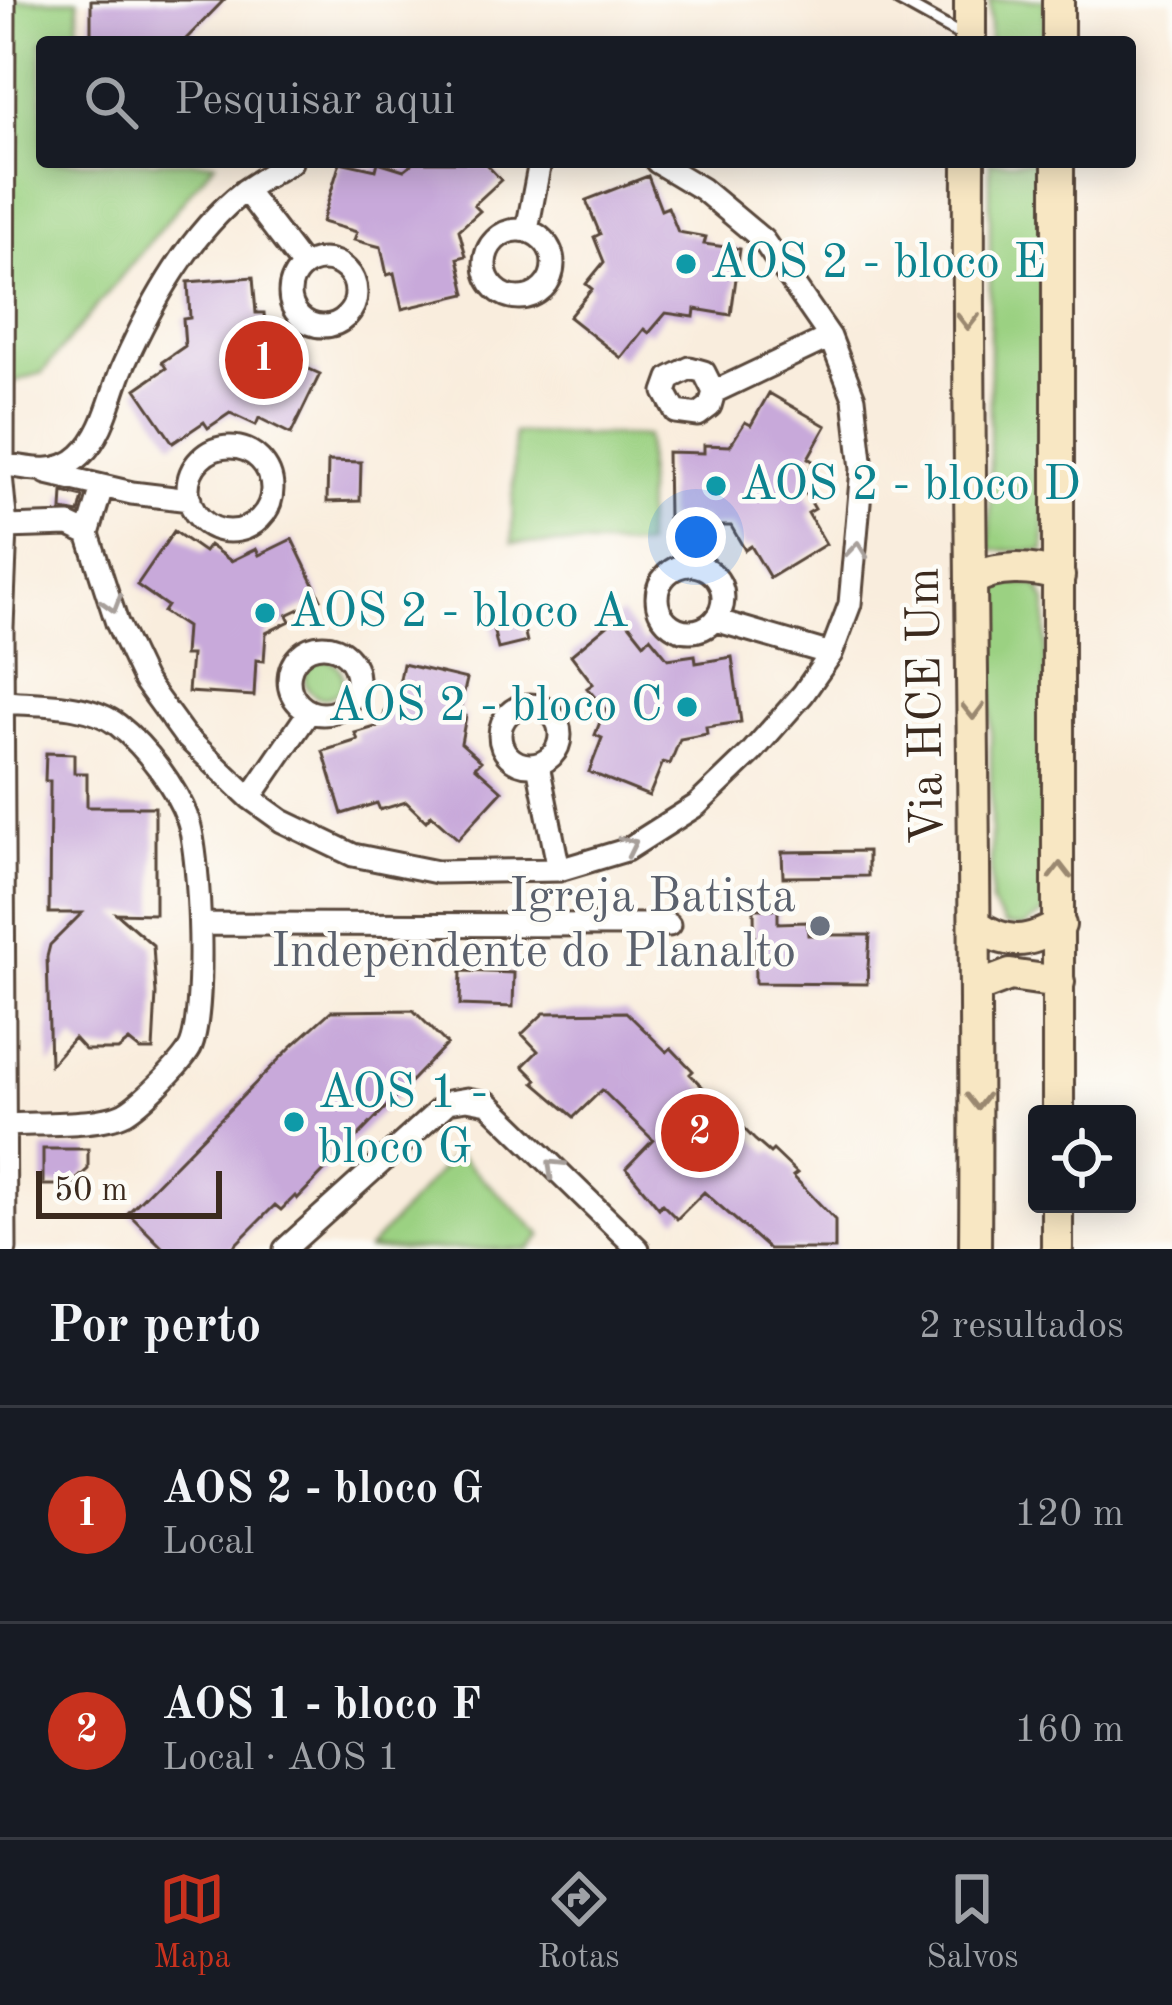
<!DOCTYPE html>
<html lang="pt">
<meta charset="utf-8">
<style>
:root{--surface:#171b24;--page:#242831;--text:#f1f3f6;--muted:#9ea1a6;--line:#363941;--accent:#c8321e}
body{margin:0;font-family:"Old Standard TT",serif;background:var(--page);color:var(--text)}
.controls{position:absolute;right:36px;bottom:36px;display:grid;overflow:hidden;border-radius:12px;box-shadow:0 6px 30px #0003}
.controls button{width:108px;height:108px;display:grid;place-items:center;padding:0;border:0;border-bottom:3px solid var(--line);background:var(--surface);color:var(--text);font:60px sans-serif}
.scale{position:absolute;left:36px;bottom:30px;width:186px;box-sizing:border-box;padding-left:12px;border:6px solid #3b2a1e;border-top:0;font-size:33px;line-height:42px;white-space:nowrap;color:#3b2a1e;-webkit-text-stroke:9px #fdfcf7;paint-order:stroke}
.you{position:absolute;left:696px;top:537px;width:42px;height:42px;margin:-30px;border:9px solid #fff;border-radius:50%;background:#1a73e8;box-shadow:0 0 0 18px #1a73e833}
.badge{display:grid;place-items:center;width:78px;height:78px;border-radius:50%;background:var(--accent);color:#fff;font-size:39px;font-weight:700}
.pin{position:absolute;translate:-50% -50%;border:6px solid #fff;box-shadow:0 3px 12px #0006}
.list{margin:0;padding:0;list-style:none}
h2{display:flex;justify-content:space-between;align-items:center;height:156px;margin:0;padding:0 48px;font-size:51px}
h2 small{font-size:39px;font-weight:400;color:var(--muted)}
.list li{display:grid;grid-template-columns:78px 1fr auto;gap:36px;align-items:center;box-sizing:border-box;height:216px;padding:0 48px;border-top:3px solid var(--line)}
.list b{display:block;font-size:45px;white-space:nowrap}
.list p{margin:0;font-size:39px;white-space:nowrap;color:var(--muted)}
.list em{font-size:39px;font-style:normal;color:var(--muted)}
.icon{flex:none;width:66px;height:66px;fill:none;stroke:currentColor;stroke-width:2;stroke-linecap:round;stroke-linejoin:round}
.map{position:relative;flex:none;width:1172px;height:1249px;overflow:hidden}
.search{position:absolute;background:var(--surface);box-shadow:0 6px 30px #0003;left:36px;right:36px;top:36px;height:132px;display:flex;align-items:center;gap:30px;box-sizing:border-box;padding:0 42px;border-radius:12px;color:var(--muted);font-size:45px}
.sheet{height:588px;background:var(--surface)}
nav{display:flex;justify-content:space-around;align-items:center;box-sizing:border-box;height:168px;border-top:3px solid var(--line);background:var(--surface);font-size:33px;color:var(--muted)}
nav a{display:grid;justify-items:center;gap:6px}
nav .on{color:var(--accent)}
.map>svg:first-child{display:block}
</style>
<div class="map">
<svg width="1172" height="1249" viewBox="0 0 1172 1249">
<rect width="100%" height="100%" fill="#fdfcf7"/>
<filter id="ink" filterUnits="userSpaceOnUse"><feTurbulence type="fractalNoise" baseFrequency=".00833" numOctaves="2"/><feDisplacementMap in="SourceGraphic" scale="24" xChannelSelector="R" yChannelSelector="G"/><feConvolveMatrix kernelMatrix="1 2 1 2 8 2 1 2 1" color-interpolation-filters="sRGB"/></filter>
<filter id="wash" filterUnits="userSpaceOnUse"><feTurbulence type="fractalNoise" baseFrequency=".004" numOctaves="4" result="noise"/><feDisplacementMap in="SourceGraphic" scale="48" xChannelSelector="R" yChannelSelector="G"/><feGaussianBlur stdDeviation="2.7" result="paint"/><feColorMatrix in="noise" values="0 0 0 0 0 0 0 0 0 0 0 0 0 0 0 0 0 1.4 0 .05"/><feComposite in="paint" operator="in"/></filter>
<g filter="url(#wash)">
<rect width="100%" height="100%" fill="#f9eddd"/>
<!-- green -->
<path fill="#9bd182" stroke="#6b7e50" stroke-width="3" d="M0,0h78v42h-36v120h173l-173,211 -42,13z
M990,0h55v42h-55z
M990,162h55l-1,389 -54,-1z
M514,433l133,3 -2,110 -133,-3z
M1003,581l34,4 9,17 -2,311 -20,14 -19,-2 -14,-21v-305z
M305 679a19 19 0 1 1 38 0a19 19 0 1 1-38 0Z
M456,1153l86,82 -13,14h-161z"/>
<g id="blocks">
<!-- building -->
<path fill="#c8a9da" d="M91,0h133l-41,42h-92z
M340,162l36,8 2,-8 26,8 10,-8h70l17,18 -27,25 6,6 -21,19 7,26 -8,2 8,36 -64,15 -8,-36 -7,2 -6,-28 -27,-7 3,-8 -35,-10z
M648,176l13,34 7,-3 10,25 28,5 -2,7 36,5 -9,66 -36,-6 -1,8 -28,-4 -17,20 -5,-4 -23,29 -52,-41 23,-28 -6,-5 18,-22 -10,-25 6,-3 -14,-34z
M253,277l3,36h8l2,28 24,11 -3,7 33,15 -29,60 -32,-16 -3,7 -26,-12 -22,15 -4,-6 -31,21 -37,-54 30,-21 -4,-6 23,-16 -2,-27 7,-1 -2,-36z
M769,393l57,33 -18,32 6,4 -13,23 14,24 -7,4 18,31 -56,34 -19,-32 -6,4 -14,-24h-27v-8h-36l-1,-66 37,1v-8l26,1 15,-24 6,3z
M328,461l33,1 -1,39 -33,1z
M63,492l20,5 -4,16 -17,-3z
M174,531l30,21 5,-7 22,16 25,-12 3,6 33,-16 29,60 -34,16 3,6 -24,12 -2,28 -8,-1 -2,36 -66,-4 3,-37h-7l2,-28 -23,-15 4,-6 -30,-21z
M519,608l8,34 -29,7 -8,-33z
M621,614l23,29 6,-6 18,22 27,-4 1,8 36,-6 9,65 -35,5 1,7 -27,5 -10,25 -7,-2 -14,34 -60,-24 13,-34 -7,-3 10,-26 -18,-21 6,-4 -22,-29z
M403,664l64,15 -8,35 7,2 -5,27 20,18 -6,6 27,24 -44,48 -27,-24 -5,6 -20,-19 -26,8 -3,-7 -35,11 -19,-63 35,-11 -3,-7 27,-8 6,-27 8,1z
M46,753l28,1v19h13v34h68v107l-39,-1 37,32 3,49 -3,56h-13l-11,-9 -11,9h-33l-11,-12 -24,27 -3,-108 3,-12 32,-32h-33l1,-132h-5z
M868,851v25l-85,1 -1,-25z
M754,909h24v14l29,-1 1,13h62l-3,49 -112,-1z
M461,971l53,2 -1,34 -53,-2z
M413,1010l34,34 -150,155 -2,-3 -14,14 -6,-5 -44,44h-67l-36,-36 164,-167 39,-35z
M626,1012l41,40 4,-4 22,23 -3,3 65,66 15,13 3,-3 24,23 -4,3 42,44v29h-66l-65,-57 -27,27 -15,-15 -3,4 -33,-40 27,-28 -51,-50 -28,27 -40,-34 3,-3 -14,-14 15,-15 -16,-17 22,-21z
M43,1149h45v20l-12,11v5h-33z"/>
</g>
</g>
<g filter="url(#ink)">
<use href="#blocks" fill-opacity="0" stroke="#58473b" stroke-width="3"/>
<g fill="none" stroke-linecap="round" stroke-linejoin="round">
<defs>
<path id="service" d="M898,0l65,36"/>
<path id="minor" d="M4,0l-1,464c27,5 56,12 78,-9 25,-23 30,-63 43,-91 28,-62 66,-131 120,-173 15,-11 32,-20 47,-29
M245,190l58,76
M485 264a34 34 0 1 1 68 0a34 34 0 1 1-68 0Z
M527,230l13,-68
M290 293a33 33 0 1 1 66 0a33 33 0 1 1-66 0Z
M714,392l-10,-20 -14,-4 -20,10 -5,14 11,20 22,3 12,-9 4,-14 116,-55
M188 489a42 42 0 1 1 84 0a42 42 0 1 1-84 0Z
M0,464l6,63 -4,100 3,622
M47,473l85,20 58,7
M6,527l63,-2 19,9 29,89 27,57 40,55 66,63 32,23 71,34 84,17 122,-2 67,-20 71,-45 54,-52 52,-59 28,-40 19,-50 12,-135 -8,-71 -24,-61 -67,-97 -61,-51 -45,-27
M88,534l14,-47
M657 598a33 33 0 1 1 66 0a33 33 0 1 1-66 0Z
M715,620l116,34
M289 680a34 34 0 1 1 68 0a34 34 0 1 1-68 0Z
M3,702c36,3 85,0 115,23 28,22 58,62 70,95 13,37 18,196 2,228 -9,16 -49,56 -65,65 -25,13 -88,10 -118,12
M500 735a30 30 0 1 1 60 0a30 30 0 1 1-60 0Z
M538,765l21,105
M250,798l59,-86
M200,924l469,1
M285,1249l163,-147 19,-3 21,4 150,146"/>
<path id="secondary" d="M1058,0v42
M970,42v-42
M969,162c-2,362 9,725 6,1087
M971,581c24,-16 61,-14 88,-5
M976,925c31,21 52,19 84,0
M978,987l32,-12 49,7
M1058,1114v-952
M1057,1249v-45"/>
</defs>
<!-- service casing -->
<use href="#service" stroke="#58473b" stroke-width="16"/>
<!-- minor casing -->
<use href="#minor" stroke="#58473b" stroke-width="27"/>
<!-- secondary casing -->
<use href="#secondary" stroke="#58473b" stroke-width="36"/>
<!-- service -->
<use href="#service" stroke="#fff" stroke-width="10"/>
<!-- minor -->
<use href="#minor" stroke="#fff" stroke-width="21"/>
<!-- secondary -->
<use href="#secondary" stroke="#f8e7c3" stroke-width="30"/>
</g>
<!-- one-way arrows -->
<defs><path id="oneway-chevron" d="M-2-3.5L2.5 0L-2 3.5" fill="none" stroke-width="1.6" stroke-linecap="round" stroke-linejoin="round" transform="scale(3)"/></defs>
<g stroke="#9a8870">
<use href="#oneway-chevron" transform="translate(968 321) rotate(90)"/>
<use href="#oneway-chevron" transform="translate(973 711) rotate(89)"/>
<use href="#oneway-chevron" transform="translate(1060 871) rotate(-90)"/>
<use href="#oneway-chevron" transform="translate(977 1101) rotate(90)"/>
</g>
<g stroke="#a79f9a">
<use href="#oneway-chevron" transform="translate(857 550) rotate(-84)"/>
<use href="#oneway-chevron" transform="translate(112 604) rotate(73)"/>
<use href="#oneway-chevron" transform="translate(629 845) rotate(-26)"/>
<use href="#oneway-chevron" transform="translate(554 1167) rotate(-136)"/>
</g>
</g>
<!-- markers -->
<g fill="#0f9aa8" stroke="#fdfcf7" stroke-width="4.5">
<circle cx="686" cy="264" r="12"/>
<circle cx="716" cy="486" r="12"/>
<circle cx="265" cy="613" r="12"/>
<circle cx="687" cy="707" r="12"/>
<circle cx="294" cy="1122" r="12"/>
</g>
<circle fill="#6b7280" stroke="#fdfcf7" stroke-width="4.5" cx="820" cy="926" r="12"/>
<g text-anchor="middle" dominant-baseline="central" stroke-width="9" stroke-linejoin="round" paint-order="stroke">
<!-- culture labels -->
<g font-size="48" fill="#0d838f" stroke="#fdfcf7" text-anchor="start">
<text x="710" y="264">AOS 2 - bloco E</text>
<text x="740" y="486">AOS 2 - bloco D</text>
<text x="289" y="613">AOS 2 - bloco A</text>
<text x="663" y="707" text-anchor="end">AOS 2 - bloco C</text>
<text x="318" y="1094">AOS 1 -<tspan x="318" dy="55">bloco G</tspan></text>
</g>
<!-- street labels -->
<g font-size="48" fill="#3b2a1e" stroke="#fdfcf7">
<text transform="translate(927 706) rotate(-91)">Via HCE Um</text>
</g>
<!-- worship labels -->
<g font-size="48" fill="#5b616d" stroke="#fdfcf7" text-anchor="end">
<text x="796" y="898">Igreja Batista<tspan x="796" dy="55">Independente do Planalto</tspan></text>
</g>
</g>
</svg>
<div class="controls">
<button><svg class="icon" aria-label="locate" viewBox="0 0 24 24"><circle cx="12" cy="12" r="6"/><path d="M12 2v4M12 18v4M2 12h4M18 12h4"/></svg></button>
</div>
<div class="scale">50 m</div>
<div class="you"></div>
<div class="pin badge" style="left:264px;top:360px">1</div>
<div class="pin badge" style="left:700px;top:1133px">2</div>
<div class="search"><svg class="icon" aria-label="search" viewBox="0 0 24 24"><circle cx="10" cy="10" r="6"/><path d="M15 15l6 6"/></svg>Pesquisar aqui</div>
</div>
<section class="sheet">
<h2>Por perto<small>2 resultados</small></h2>
<ul class="list">
<li><span class="badge">1</span><div><b>AOS 2 - bloco G</b><p>Local</p></div><em>120 m</em></li>
<li><span class="badge">2</span><div><b>AOS 1 - bloco F</b><p>Local · AOS 1</p></div><em>160 m</em></li>
</ul>
</section>
<nav>
<a class="on"><svg class="icon" aria-label="map" viewBox="0 0 24 24"><path d="M3 6l6-2 6 2 6-2v14l-6 2-6-2-6 2zM9 4v14M15 6v14"/></svg>Mapa</a>
<a><svg class="icon" aria-label="directions" viewBox="0 0 24 24"><path d="M12 3l9 9-9 9-9-9zM9 14v-3h6M13 9l2 2-2 2"/></svg>Rotas</a>
<a><svg class="icon" aria-label="saved" viewBox="0 0 24 24"><path d="M7 4h10v16l-5-4-5 4z"/></svg>Salvos</a>
</nav>
